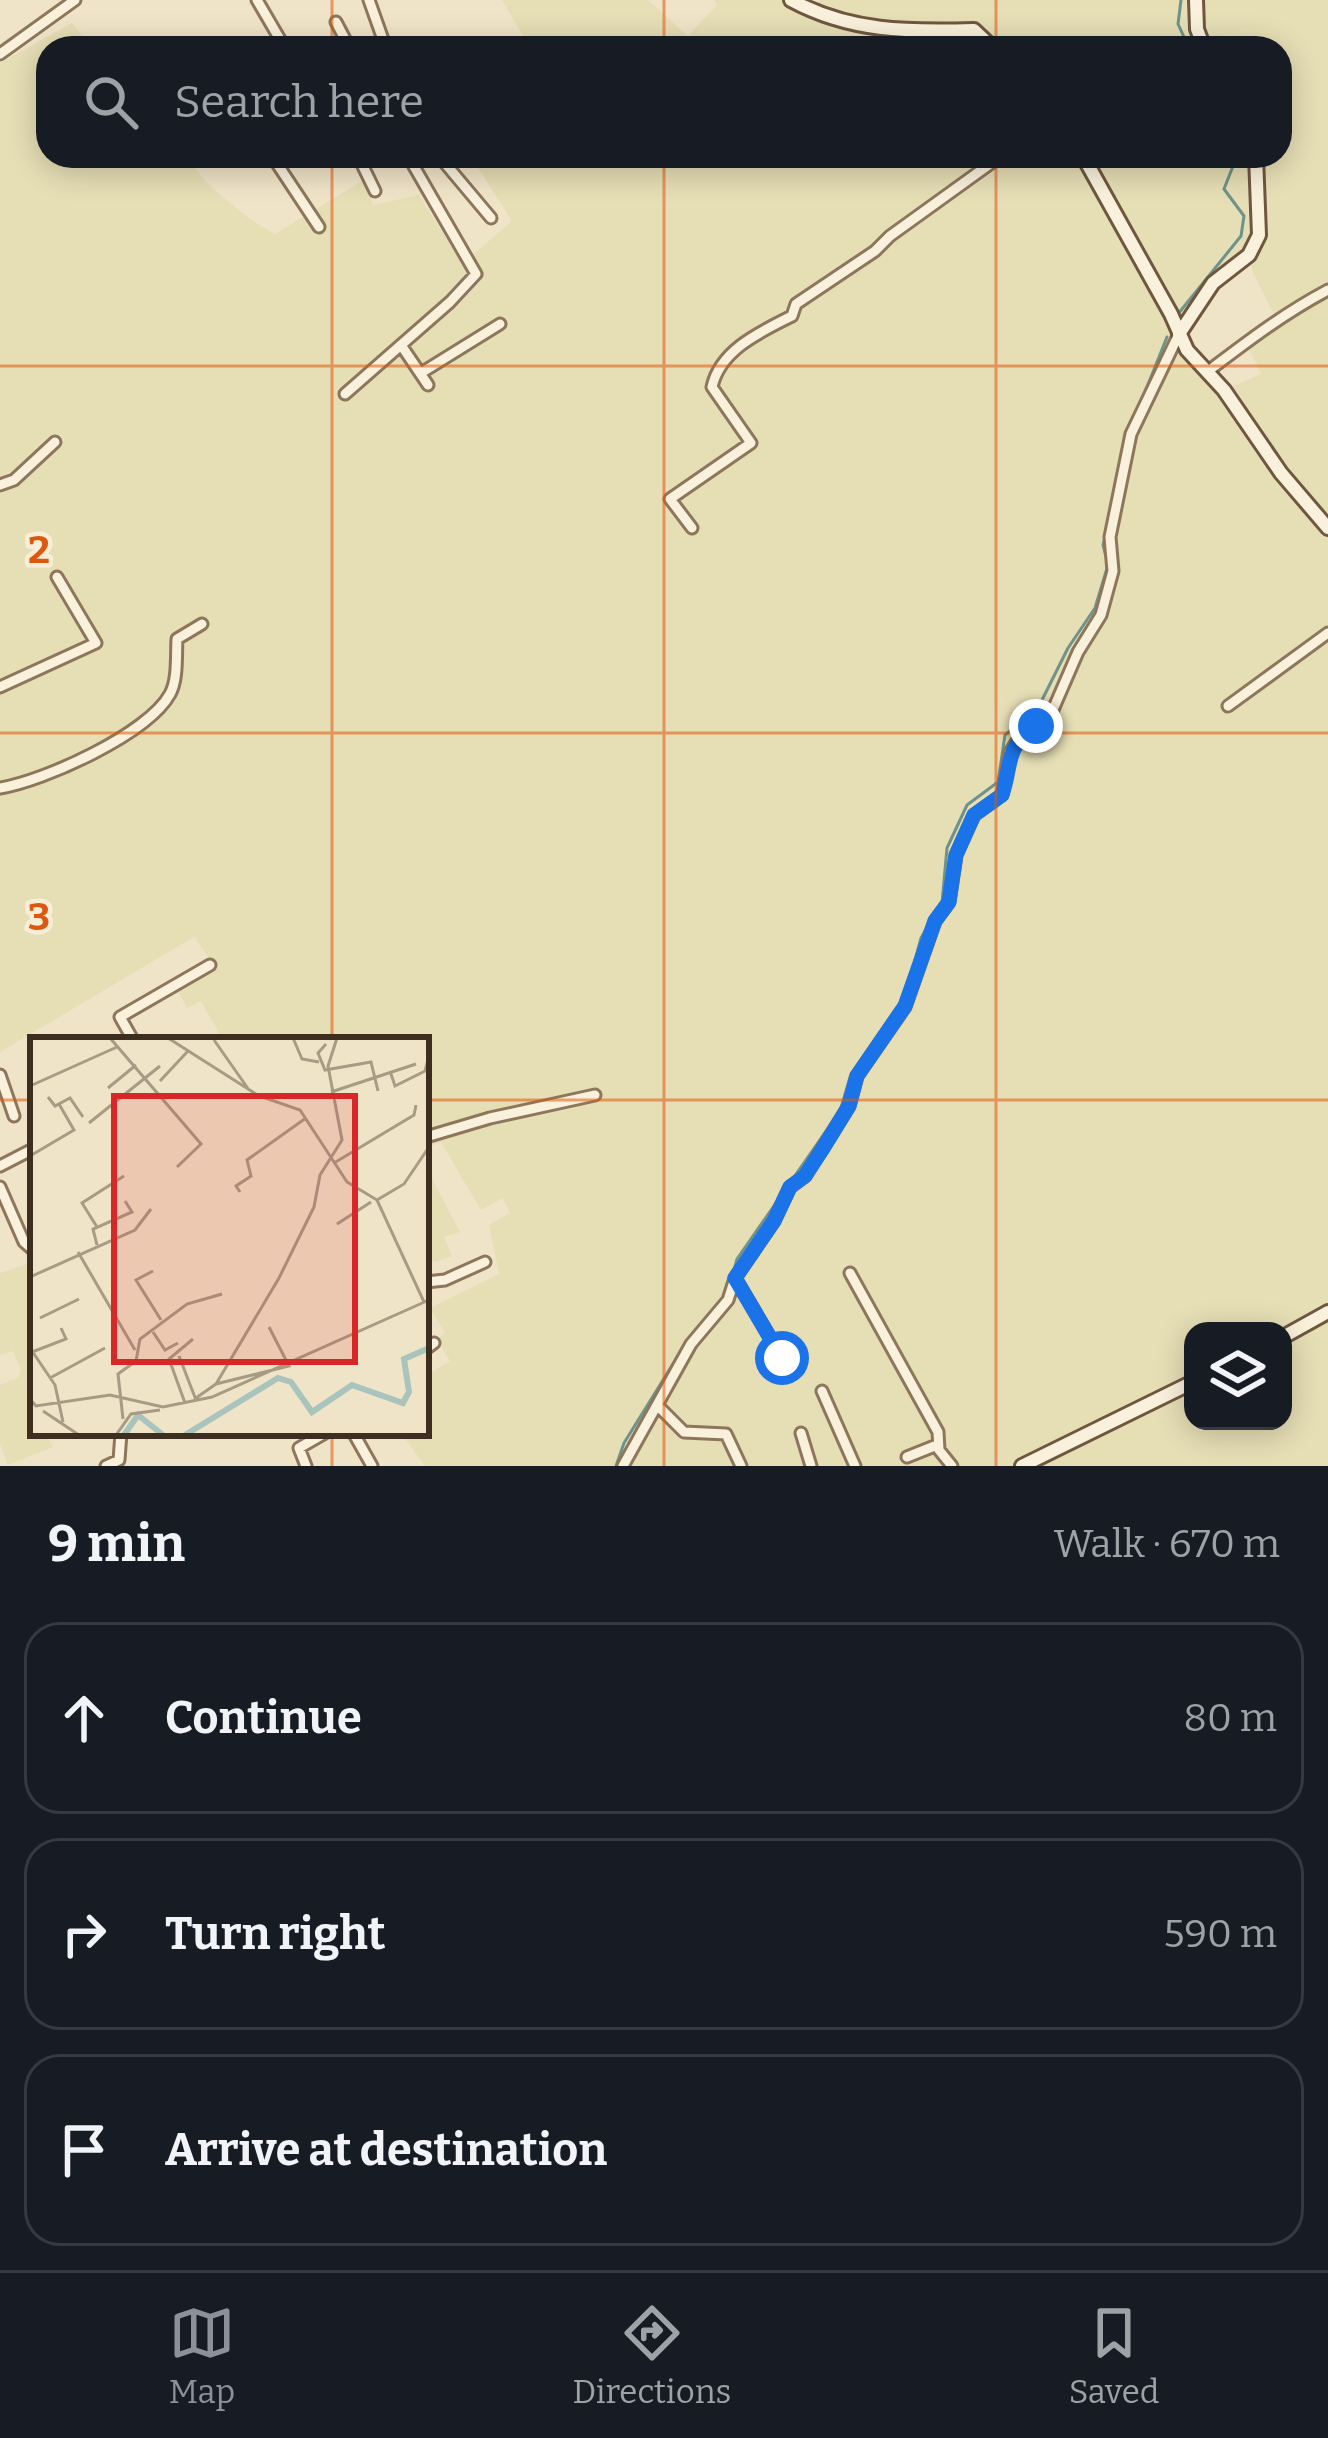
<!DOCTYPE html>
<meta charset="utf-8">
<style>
:root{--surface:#171b24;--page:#242831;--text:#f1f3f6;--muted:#9ea1a6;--line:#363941;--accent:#8c9099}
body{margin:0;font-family:Bitter,serif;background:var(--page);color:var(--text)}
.controls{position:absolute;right:36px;bottom:36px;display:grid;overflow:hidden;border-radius:24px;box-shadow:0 6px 30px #0003}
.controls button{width:108px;height:108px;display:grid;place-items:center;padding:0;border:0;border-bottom:3px solid var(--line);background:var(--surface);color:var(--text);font:60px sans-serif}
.stop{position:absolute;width:36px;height:36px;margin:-27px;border:9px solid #1a73e8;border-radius:50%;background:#fff}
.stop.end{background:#1a73e8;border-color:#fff;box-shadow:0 3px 12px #0008}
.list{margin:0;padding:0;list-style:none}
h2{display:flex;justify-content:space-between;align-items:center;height:156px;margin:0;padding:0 48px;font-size:51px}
h2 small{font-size:39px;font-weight:400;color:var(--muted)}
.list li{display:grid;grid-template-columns:78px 1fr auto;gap:36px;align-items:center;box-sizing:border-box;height:192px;margin:0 24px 24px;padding:0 24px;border:3px solid var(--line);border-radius:36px}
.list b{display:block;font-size:45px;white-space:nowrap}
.list em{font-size:39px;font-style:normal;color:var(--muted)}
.icon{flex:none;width:66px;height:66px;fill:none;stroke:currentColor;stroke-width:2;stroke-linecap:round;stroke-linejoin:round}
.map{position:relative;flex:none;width:1328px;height:1466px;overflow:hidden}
.search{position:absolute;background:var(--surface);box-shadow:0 6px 30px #0003;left:36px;right:36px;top:36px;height:132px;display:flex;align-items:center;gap:30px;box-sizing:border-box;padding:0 42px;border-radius:36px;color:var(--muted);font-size:45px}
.sheet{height:804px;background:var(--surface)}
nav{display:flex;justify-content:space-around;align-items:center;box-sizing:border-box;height:168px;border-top:3px solid var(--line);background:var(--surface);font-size:33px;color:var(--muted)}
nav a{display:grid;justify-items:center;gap:6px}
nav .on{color:var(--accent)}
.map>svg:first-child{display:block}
</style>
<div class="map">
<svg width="1328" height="1466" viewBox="0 0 1328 1466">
<rect width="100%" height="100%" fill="#f0e4c8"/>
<!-- farmland -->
<path fill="#e6deb5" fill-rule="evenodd" d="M502,0h146l40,36 29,-31 -3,-5h77l18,9 12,-9h507v1466h-903l-24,-33h25v-58l24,-14 -13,-22 8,-6 -15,-25 69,-34 -10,-49 21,-12 -7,-15 -22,12 -40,-68 -15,7v-109h-203l-22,-39 -14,7 -13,-24 38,-22 -18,-25 -194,115v-989l72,-40 21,25h-45v108h136l28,32 39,32 24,14 89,-54 9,25 46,-10 43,69 50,-43 -39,-61 2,-4h805v-108h-750zM1249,256l4,17 23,45 -30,25 15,31 -37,16 -45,-56 34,-51zM1193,1331h90v90h-90z
M426,1168l34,64 -16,5 8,19 -16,6 -10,-5z
M33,1262v171h13l7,14 -45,18 -8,-21v-59l18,-7 3,-8 -8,-19 -13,4v-82z"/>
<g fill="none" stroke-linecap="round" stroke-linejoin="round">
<!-- stream -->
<path stroke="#6f938a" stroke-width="3" d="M1181,0l-3,24 11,24
M1178,314l63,-78 3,-20 -20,-27 13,-33
M1141,402l26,-65
M938,910l4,-7 5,-55 20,-43 31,-23 7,-47 33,-27 30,-60 27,-40 13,-43 -5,-20 6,-24
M909,982l12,-44 8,-14
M732,1277l5,-18 103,-148 11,-37 53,-77
M704,1322l13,-16
M616,1466l8,-23 62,-100"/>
<defs>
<path id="street" d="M257,0l28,48
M369,0l17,48
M419,44l3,4
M335,48l11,-7 -10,-19
M0,54l75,-54
M272,156l47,71
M358,156l17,35
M439,156l52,62
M401,345l27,40
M1207,372c41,-31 76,-58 121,-82
M421,373l79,-49
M345,394l105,-92 26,-28 -68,-118
M0,485l14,-5 41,-38
M692,528l-22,-29 81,-56 -39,-56c8,-37 48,-55 80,-71l4,-12 79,-53 15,-15 111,-80
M0,687l96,-44 -39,-66
M1228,706l100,-73
M0,788c44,-7 148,-54 170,-94 8,-14 6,-38 7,-55l25,-15
M133,1040l-13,-23 90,-52
M0,1075l14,41
M426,1137l64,-19 105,-23
M0,1166l33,-17
M0,1187l24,55 9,8
M850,1273l88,159 1,18 13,16
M735,1278l47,80
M426,1282l19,-2 40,-18
M426,1349l8,-6
M822,1391l33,75
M658,1406l26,26 42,2 15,32
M801,1433l10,33
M354,1434l18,32
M907,1457l30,-12
M106,1466l13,-6 2,-27
M306,1466l-7,-18 26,-15
M623,1466l68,-122 37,-44 7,-22 39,-57 16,-34 15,-11 44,-70 8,-30 48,-69 30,-86 14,-19 7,-47 18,-40 28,-20 8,-43 9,-14 33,-26 26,-60 23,-37 12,-44 -3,-34 21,-103 48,-100"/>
<path id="secondary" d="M791,0c59,32 117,32 183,30l19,18
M1196,0l1,29 7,19
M1083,156l88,158 16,36 37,40 57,83 47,55
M1179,334l34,-51 36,-28 10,-20 -3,-79
M1283,1337l45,-25
M1022,1466l171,-84"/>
</defs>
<!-- street casing -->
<use href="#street" stroke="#8d765c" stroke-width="15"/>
<!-- secondary casing -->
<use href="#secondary" stroke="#6f573f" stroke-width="18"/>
<!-- street -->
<use href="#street" stroke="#faf1dc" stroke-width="9"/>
<!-- secondary -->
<use href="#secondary" stroke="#faf1dc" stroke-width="12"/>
</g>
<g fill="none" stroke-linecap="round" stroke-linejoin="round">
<!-- route -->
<path stroke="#1a73e8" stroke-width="15" d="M782,1358l-47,-80 39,-57 16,-34 15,-11 17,-26 27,-44 8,-30 48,-70 30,-85 14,-19 7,-47 18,-40 28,-20c11,-33 2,-46 34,-69"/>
</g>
<!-- grid -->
<path fill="none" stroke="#df570d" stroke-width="3" stroke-opacity="0.55" d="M332,0v48M664,0v48M996,0v48M332,156v884M664,156v1310M996,156v1310M0,366h1328M0,733h1328M0,1100h33M426,1100h902M332,1433v33"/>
<!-- overview -->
<g transform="translate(30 1037)">
<rect width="399" height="399" fill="#f0e4c8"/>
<path fill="none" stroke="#a9c4bc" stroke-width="6" d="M94,398l14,-20 25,20M155,398l93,-57 13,4 21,30 40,-27 51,18 6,-11 -5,-33 25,-11"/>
<path fill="none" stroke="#a89b85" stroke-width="3" d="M80,1l91,106 -24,23M138,1l91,58 41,14 47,72 30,18 47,102M263,1l9,21 17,3M184,3l35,50M296,7l-8,9 7,17 46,-8 7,29M360,34l5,15 30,-15 4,-15M130,44l28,-30M0,49l87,-39M78,51l28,-23M301,55l85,-28M18,60l7,9 15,-8 13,19M59,86l71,-57M0,119l44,-26 -15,-26M304,126l80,-48 2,-10M210,155l-4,-6 15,-10 -4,-16 59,-42M347,163l27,-16 25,-37M307,187l34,-22M67,190l-15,-24 42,-27M67,208l-4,-16 39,-17 -7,-11M48,215l57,98M123,234l-17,9 25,40M0,240l105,-47 16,-21M10,281l39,-19M123,295l12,18 13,-7M0,311l25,37 8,37M2,315l34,-13 -5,-11M149,319l17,44M20,341l55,-30M186,347l63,-106 35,-71 6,-32 22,-35 -14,-74 9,-28M166,361l20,-14 73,-18 -20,-39M0,362l6,7 74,-11 53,12 49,-10 217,-97M155,366l-16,-44 24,-20M13,374l36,24M93,382l-5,-45 18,-13 4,-22 47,-35 35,-10M86,398l15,-21 29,-4"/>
<path fill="#d62828" fill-opacity="0.15" stroke="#d62828" stroke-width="6" d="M84,59h241v266h-241z"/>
<rect width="399" height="399" fill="none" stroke="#3d2e20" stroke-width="6"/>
</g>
<g font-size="39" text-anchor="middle" font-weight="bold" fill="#df570d" stroke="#f7eed8" stroke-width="9" stroke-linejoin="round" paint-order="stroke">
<text x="39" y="563">2</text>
<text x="39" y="930">3</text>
</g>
</svg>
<div class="controls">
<button><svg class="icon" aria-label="layers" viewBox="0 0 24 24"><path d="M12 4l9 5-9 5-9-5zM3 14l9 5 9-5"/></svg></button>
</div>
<div class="stop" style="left:782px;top:1358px"></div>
<div class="stop end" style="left:1036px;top:726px"></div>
<div class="search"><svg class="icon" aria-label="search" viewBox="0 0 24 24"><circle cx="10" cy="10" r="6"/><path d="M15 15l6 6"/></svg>Search here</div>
</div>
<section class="sheet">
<h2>9 min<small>Walk · 670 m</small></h2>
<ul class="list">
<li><svg class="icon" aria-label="ahead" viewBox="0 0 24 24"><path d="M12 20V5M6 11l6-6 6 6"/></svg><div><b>Continue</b></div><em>80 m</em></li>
<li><svg class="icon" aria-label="right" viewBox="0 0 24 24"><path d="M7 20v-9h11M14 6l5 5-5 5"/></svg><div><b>Turn right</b></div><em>590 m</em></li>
<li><svg class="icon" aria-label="arrive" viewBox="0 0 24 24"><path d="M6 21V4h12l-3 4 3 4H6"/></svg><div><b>Arrive at destination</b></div></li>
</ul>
</section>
<nav>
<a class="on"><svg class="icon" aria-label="map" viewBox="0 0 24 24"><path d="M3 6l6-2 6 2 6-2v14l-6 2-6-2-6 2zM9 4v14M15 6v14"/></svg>Map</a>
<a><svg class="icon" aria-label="directions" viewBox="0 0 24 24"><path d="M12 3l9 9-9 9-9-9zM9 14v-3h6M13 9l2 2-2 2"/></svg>Directions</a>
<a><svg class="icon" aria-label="saved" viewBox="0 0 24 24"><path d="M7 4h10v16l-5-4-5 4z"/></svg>Saved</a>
</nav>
